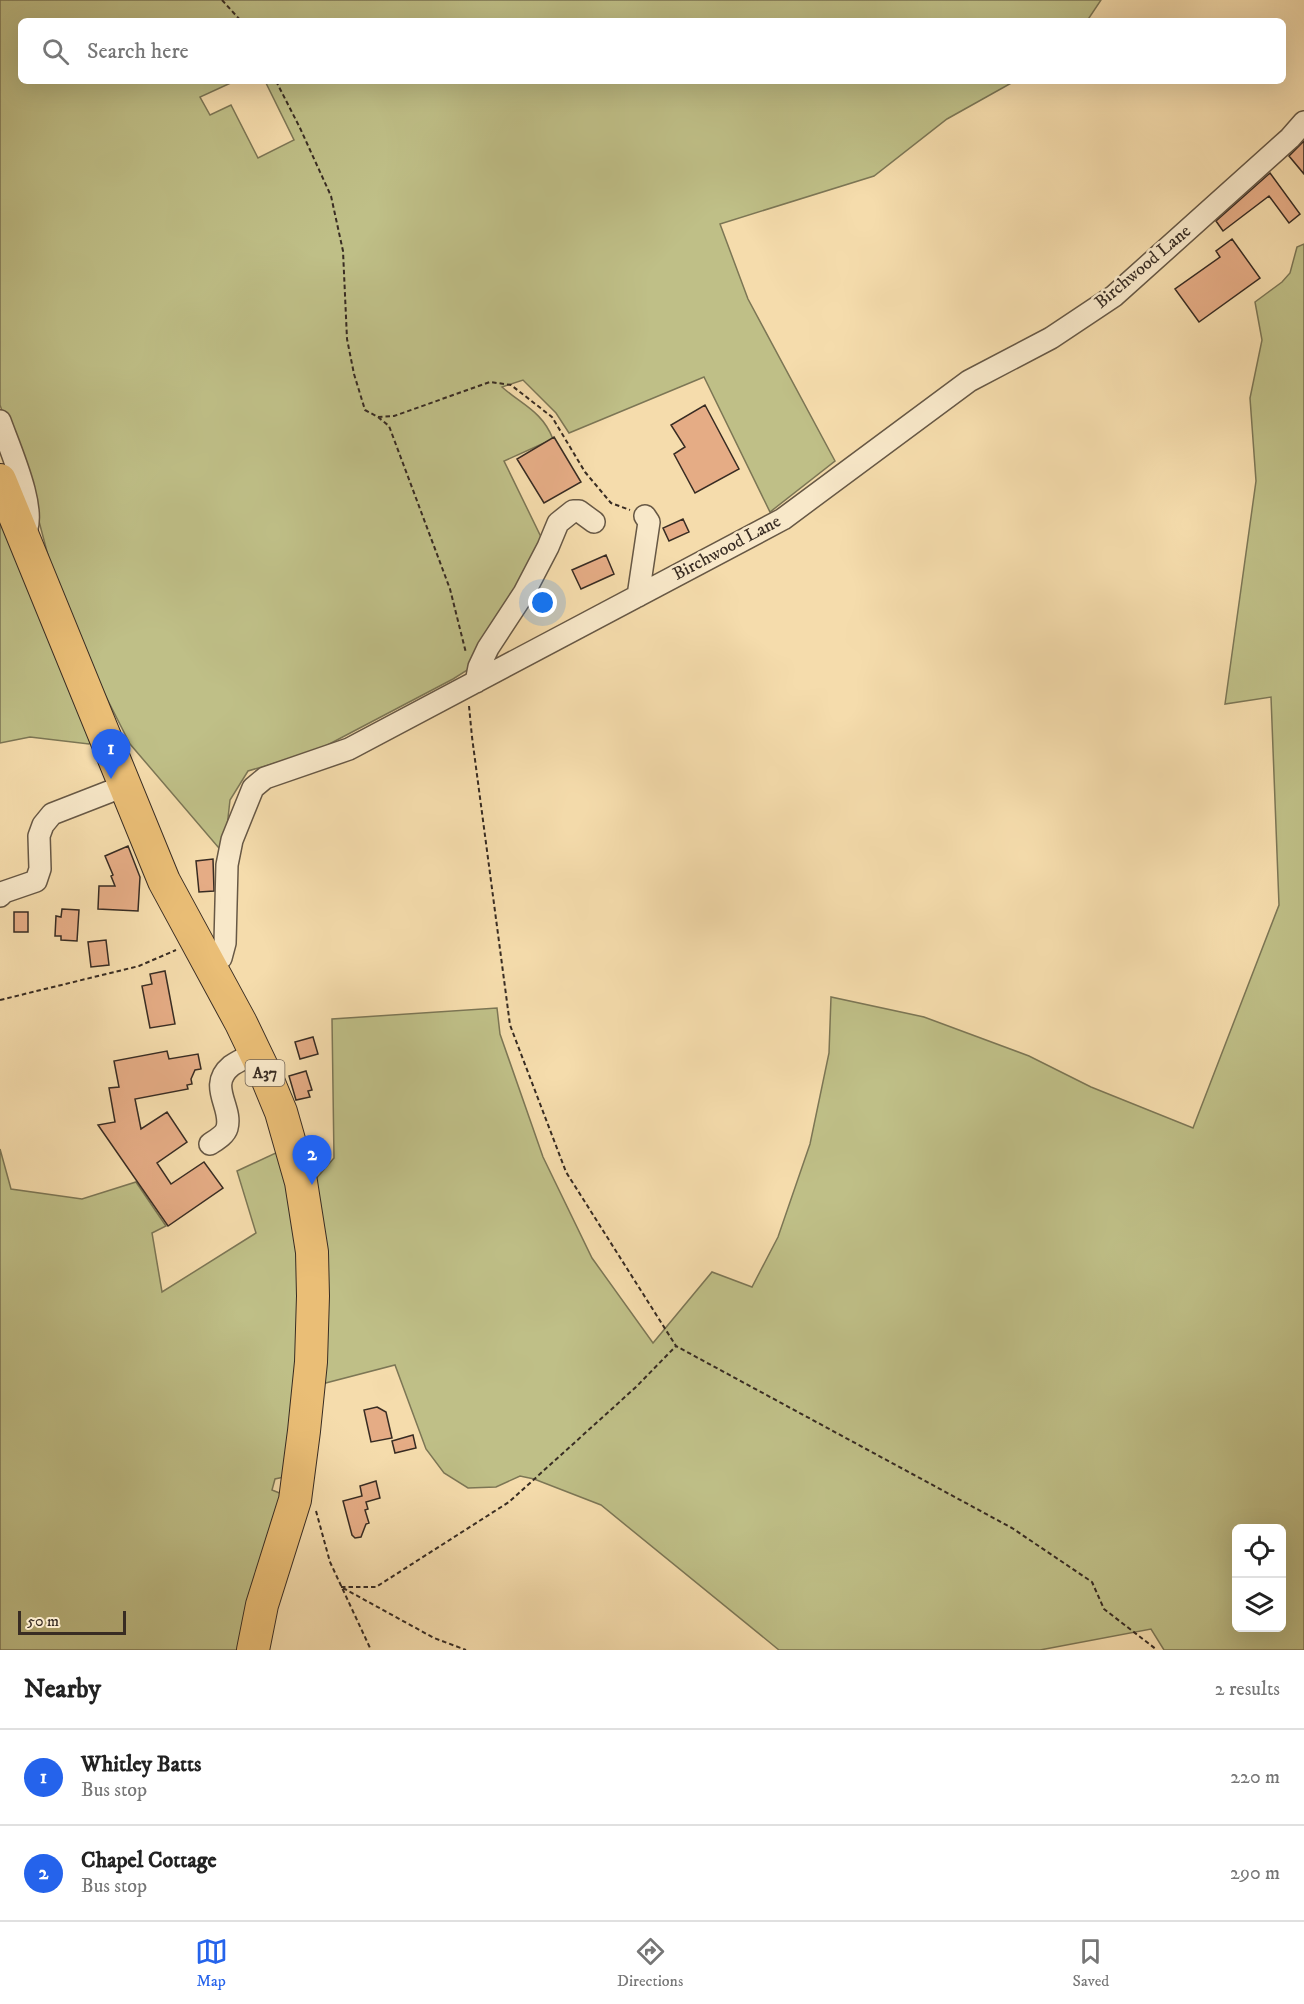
<!DOCTYPE html>
<style>
:root{--surface:#fff;--page:#f6f6f6;--text:#222;--muted:#767676;--line:#e0e0e0;--accent:#2563eb}
body{margin:0;font-family:"IM FELL DW Pica",serif;background:var(--page);color:var(--text)}
.controls{position:absolute;right:18px;bottom:18px;display:grid;overflow:hidden;border-radius:9px;box-shadow:0 6px 24px #0002}
.controls button{width:54px;height:54px;display:grid;place-items:center;padding:0;border:0;border-bottom:2px solid var(--line);background:var(--surface);color:var(--text);font:30px sans-serif}
.scale{position:absolute;left:18px;bottom:15px;width:108px;box-sizing:border-box;padding-left:6px;border:3px solid #382c23;border-top:0;font-size:16px;line-height:21px;white-space:nowrap;color:#382c23;-webkit-text-stroke:4px #f8e8c9;paint-order:stroke}
.you{position:absolute;left:543px;top:603px;width:21px;height:21px;margin:-15px;border:4px solid #fff;border-radius:50%;background:#1a73e8;box-shadow:0 0 0 9px #1a73e833}
.badge{display:grid;place-items:center;width:39px;height:39px;border-radius:50%;background:var(--accent);color:#fff;font-size:20px;font-weight:700}
.pin{position:absolute;translate:-50% -50px;filter:drop-shadow(0 2px 3px #0008)}
.pin::after{content:'';position:absolute;top:32px;width:21px;height:18px;background:inherit;clip-path:polygon(0 0,100% 0,50% 100%)}
.list{margin:0;padding:0;list-style:none}
h2{display:flex;justify-content:space-between;align-items:center;height:78px;margin:0;padding:0 24px;font-size:26px}
h2 small{font-size:20px;font-weight:400;color:var(--muted)}
.list li{display:grid;grid-template-columns:39px 1fr auto;gap:18px;align-items:center;box-sizing:border-box;height:96px;padding:0 24px;border-top:2px solid var(--line)}
.list b{display:block;font-size:22px;white-space:nowrap}
.list p{margin:0;font-size:20px;white-space:nowrap;color:var(--muted)}
.list em{font-size:20px;font-style:normal;color:var(--muted)}
.icon{flex:none;width:33px;height:33px;fill:none;stroke:currentColor;stroke-width:2;stroke-linecap:round;stroke-linejoin:round}
.map{position:relative;flex:none;width:1304px;height:1650px;overflow:hidden}
.search{position:absolute;background:var(--surface);box-shadow:0 6px 24px #0002;left:18px;right:18px;top:18px;height:66px;display:flex;align-items:center;gap:15px;box-sizing:border-box;padding:0 21px;border-radius:9px;color:var(--muted);font-size:22px}
.sheet{height:270px;background:var(--surface)}
nav{display:flex;justify-content:space-around;align-items:center;box-sizing:border-box;height:84px;border-top:2px solid var(--line);background:var(--surface);font-size:16px;color:var(--muted)}
nav a{display:grid;justify-items:center;gap:3px}
nav .on{color:var(--accent)}
.map>svg:first-child{display:block}
</style>
<div class="map">
<svg width="1304" height="1650" viewBox="0 0 1304 1650">
<rect width="100%" height="100%" fill="#f5dcac"/>
<filter id="stains"><feTurbulence type="fractalNoise" baseFrequency=".00333" numOctaves="4"/><feColorMatrix values="0 0 0 0 .2 0 0 0 0 .09 0 0 0 0 .02 0 0 0 .5 -.17"/></filter>
<radialGradient id="worn" r=".72"><stop offset=".6" stop-color="#630" stop-opacity="0"/><stop offset="1" stop-color="#630" stop-opacity=".3"/></radialGradient>
<!-- green -->
<path fill="#bfbf87" stroke="#7c7655" stroke-width="1.5" fill-rule="evenodd" d="M0,0h1101l-14,21h-1066v60h214l-35,16 10,18 21,-10 27,53 36,-18 -29,-59h750l-68,38 -73,57 -154,48 28,75 87,162 -65,51 -66,-135 -135,56 -13,-20 -33,-33 -21,7c20,18 40,24 51,52l-49,22 38,78 -66,122 -7,8 -16,10 -137,72 -68,20 -18,29 -6,54 -94,-110 -67,-132 -27,-102 -36,-105z
M1304,244v1406h-140l-13,-21 -111,21h-261l-178,-145 -67,-26 -14,-3 -24,11 -28,1 -24,-15 -18,-24 -31,-84 -77,20 -10,-197 26,-30 -2,-139 165,-11 3,26 43,123 49,101 61,85 59,-71 40,15 26,-50 32,-93 19,-91 2,-56 93,20 105,39 62,31 102,41 86,-223 -8,-208 -46,7 31,-223 -6,-83 12,-58 -7,-38 27,-20 8,-9 7,-26zM1236,1528h46v100h-46z
M0,518l93,222 -4,4 -59,-7 -30,6z
M0,1149l11,40 71,10 54,-17 30,44 -14,7 10,59 94,-59 -19,-62 43,-20 13,57 8,99 -12,169 -14,3 -3,11 15,6 -44,154h-243z"/>
<!-- building -->
<path fill="#e5ac85" stroke="#382c23" stroke-width="1.5" d="M1304,141v33l-15,-18z
M1270,173l30,41 -11,9 -20,-27 -46,35 -7,-10z
M1232,239l28,39 -61,44 -24,-33 45,-32 -4,-6z
M705,405l34,64 -44,24 -21,-39 11,-7 -14,-22z
M554,437l27,45 -37,21 -27,-44z
M683,519l6,13 -20,9 -6,-13z
M606,555l8,19 -33,15 -9,-19z
M128,846l12,31 -2,34 -40,-2 1,-23h16l-4,-10 2,-1 -8,-19z
M213,859l1,32 -15,1 -3,-31z
M62,909l17,1 -2,31 -16,-1v-4h-6l1,-20 5,1z
M14,912h14v20h-14z
M106,940l3,25 -18,2 -3,-25z
M165,971l10,53 -25,4 -8,-42 10,-2 -2,-10z
M313,1037l5,17 -18,5 -5,-17z
M167,1051l2,8 29,-5 3,15 -6,1 -4,9 1,5 -5,1 1,4 -53,10 6,30 26,-17 20,30 -30,21 14,21 33,-22 19,26 -55,38 -70,-101 17,-3 -6,-34 10,-1 -5,-26z
M306,1071l6,19 -4,1 2,6 -14,3 -7,-24z
M377,1407l9,5 6,26 -21,4 -7,-32z
M413,1435l3,13 -21,5 -3,-12z
M376,1481l4,17 -14,4 2,7 -3,1 4,13 -3,1 -5,13 -6,1 -3,-3 -9,-34 19,-5 -2,-10z"/>
<g fill="none" stroke-linecap="round" stroke-linejoin="round">
<defs>
<path id="minor" d="M0,421c8,23 40,94 24,113
M638,596l11,-74 -4,-6
M476,682l3,-15 9,-19 36,-55 24,-46 10,-24 15,-12h6l15,11
M0,896l4,-4 32,-11 4,-12 -1,-33 4,-11 9,-11 72,-28
M210,967l11,-9 4,-15 2,-78 5,-25 21,-52 12,-10 84,-29 434,-230 186,-138 82,-43 63,-42 176,-158 14,-16
M210,1144c6,-4 15,-9 17,-16 6,-21 -20,-42 4,-62 7,-5 17,-9 24,-14"/>
<path id="highway" d="M0,480l164,401 77,142 23,48 17,41 20,70 11,70 1,44 -2,66 -7,69 -9,69 -33,105 -9,45"/>
</defs>
<!-- minor casing -->
<use href="#minor" stroke="#675845" stroke-width="24"/>
<!-- highway casing -->
<use href="#highway" stroke="#382c23" stroke-width="34"/>
<!-- path -->
<path stroke="#382c23" stroke-width="2" stroke-dasharray="4.5 3" stroke-linecap="butt" d="M222,0l19,21
M276,81l24,47 31,68 12,55 4,88 7,35 11,36 13,7 11,9 61,163 16,64
M378,417l16,-1 96,-34 21,3 41,32 33,55 26,31 19,7
M469,706l3,31 38,288 56,147 110,174 336,182 80,54 12,27 53,41
M0,1000l139,-34 37,-16
M316,1511l14,51 41,88
M341,1587h35l133,-85 127,-115 40,-41
M343,1588l91,50 32,12"/>
<!-- minor -->
<use href="#minor" stroke="#f8e8c9" stroke-width="21"/>
<!-- highway -->
<use href="#highway" stroke="#eabe76" stroke-width="32"/>
</g>
<g text-anchor="middle" dominant-baseline="central" stroke-width="5" stroke-linejoin="round" paint-order="stroke">
<!-- shield labels -->
<rect fill="#f8e8c9" stroke="#726455" stroke-width="1.5" x="245.5" y="1060" width="39" height="26" rx="4.5"/>
<g font-size="16" font-weight="bold" fill="#382c23">
<text x="265" y="1073">A37</text>
</g>
<!-- street labels -->
<g font-size="18" fill="#382c23" stroke="#f8e8c9">
<text transform="translate(1143 267) rotate(-40)">Birchwood Lane</text>
<text transform="translate(727 548) rotate(-28)">Birchwood Lane</text>
</g>
</g>
<rect width="100%" height="100%" filter="url(#stains)"/>
<rect width="100%" height="100%" fill="url(#worn)"/>
</svg>
<div class="controls">
<button><svg class="icon" aria-label="locate" viewBox="0 0 24 24"><circle cx="12" cy="12" r="6"/><path d="M12 2v4M12 18v4M2 12h4M18 12h4"/></svg></button>
<button><svg class="icon" aria-label="layers" viewBox="0 0 24 24"><path d="M12 4l9 5-9 5-9-5zM3 14l9 5 9-5"/></svg></button>
</div>
<div class="scale">50 m</div>
<div class="you"></div>
<div class="pin badge" style="left:111px;top:779px">1</div>
<div class="pin badge" style="left:312px;top:1185px">2</div>
<div class="search"><svg class="icon" aria-label="search" viewBox="0 0 24 24"><circle cx="10" cy="10" r="6"/><path d="M15 15l6 6"/></svg>Search here</div>
</div>
<section class="sheet">
<h2>Nearby<small>2 results</small></h2>
<ul class="list">
<li><span class="badge">1</span><div><b>Whitley Batts</b><p>Bus stop</p></div><em>220 m</em></li>
<li><span class="badge">2</span><div><b>Chapel Cottage</b><p>Bus stop</p></div><em>290 m</em></li>
</ul>
</section>
<nav>
<a class="on"><svg class="icon" aria-label="map" viewBox="0 0 24 24"><path d="M3 6l6-2 6 2 6-2v14l-6 2-6-2-6 2zM9 4v14M15 6v14"/></svg>Map</a>
<a><svg class="icon" aria-label="directions" viewBox="0 0 24 24"><path d="M12 3l9 9-9 9-9-9zM9 14v-3h6M13 9l2 2-2 2"/></svg>Directions</a>
<a><svg class="icon" aria-label="saved" viewBox="0 0 24 24"><path d="M7 4h10v16l-5-4-5 4z"/></svg>Saved</a>
</nav>
